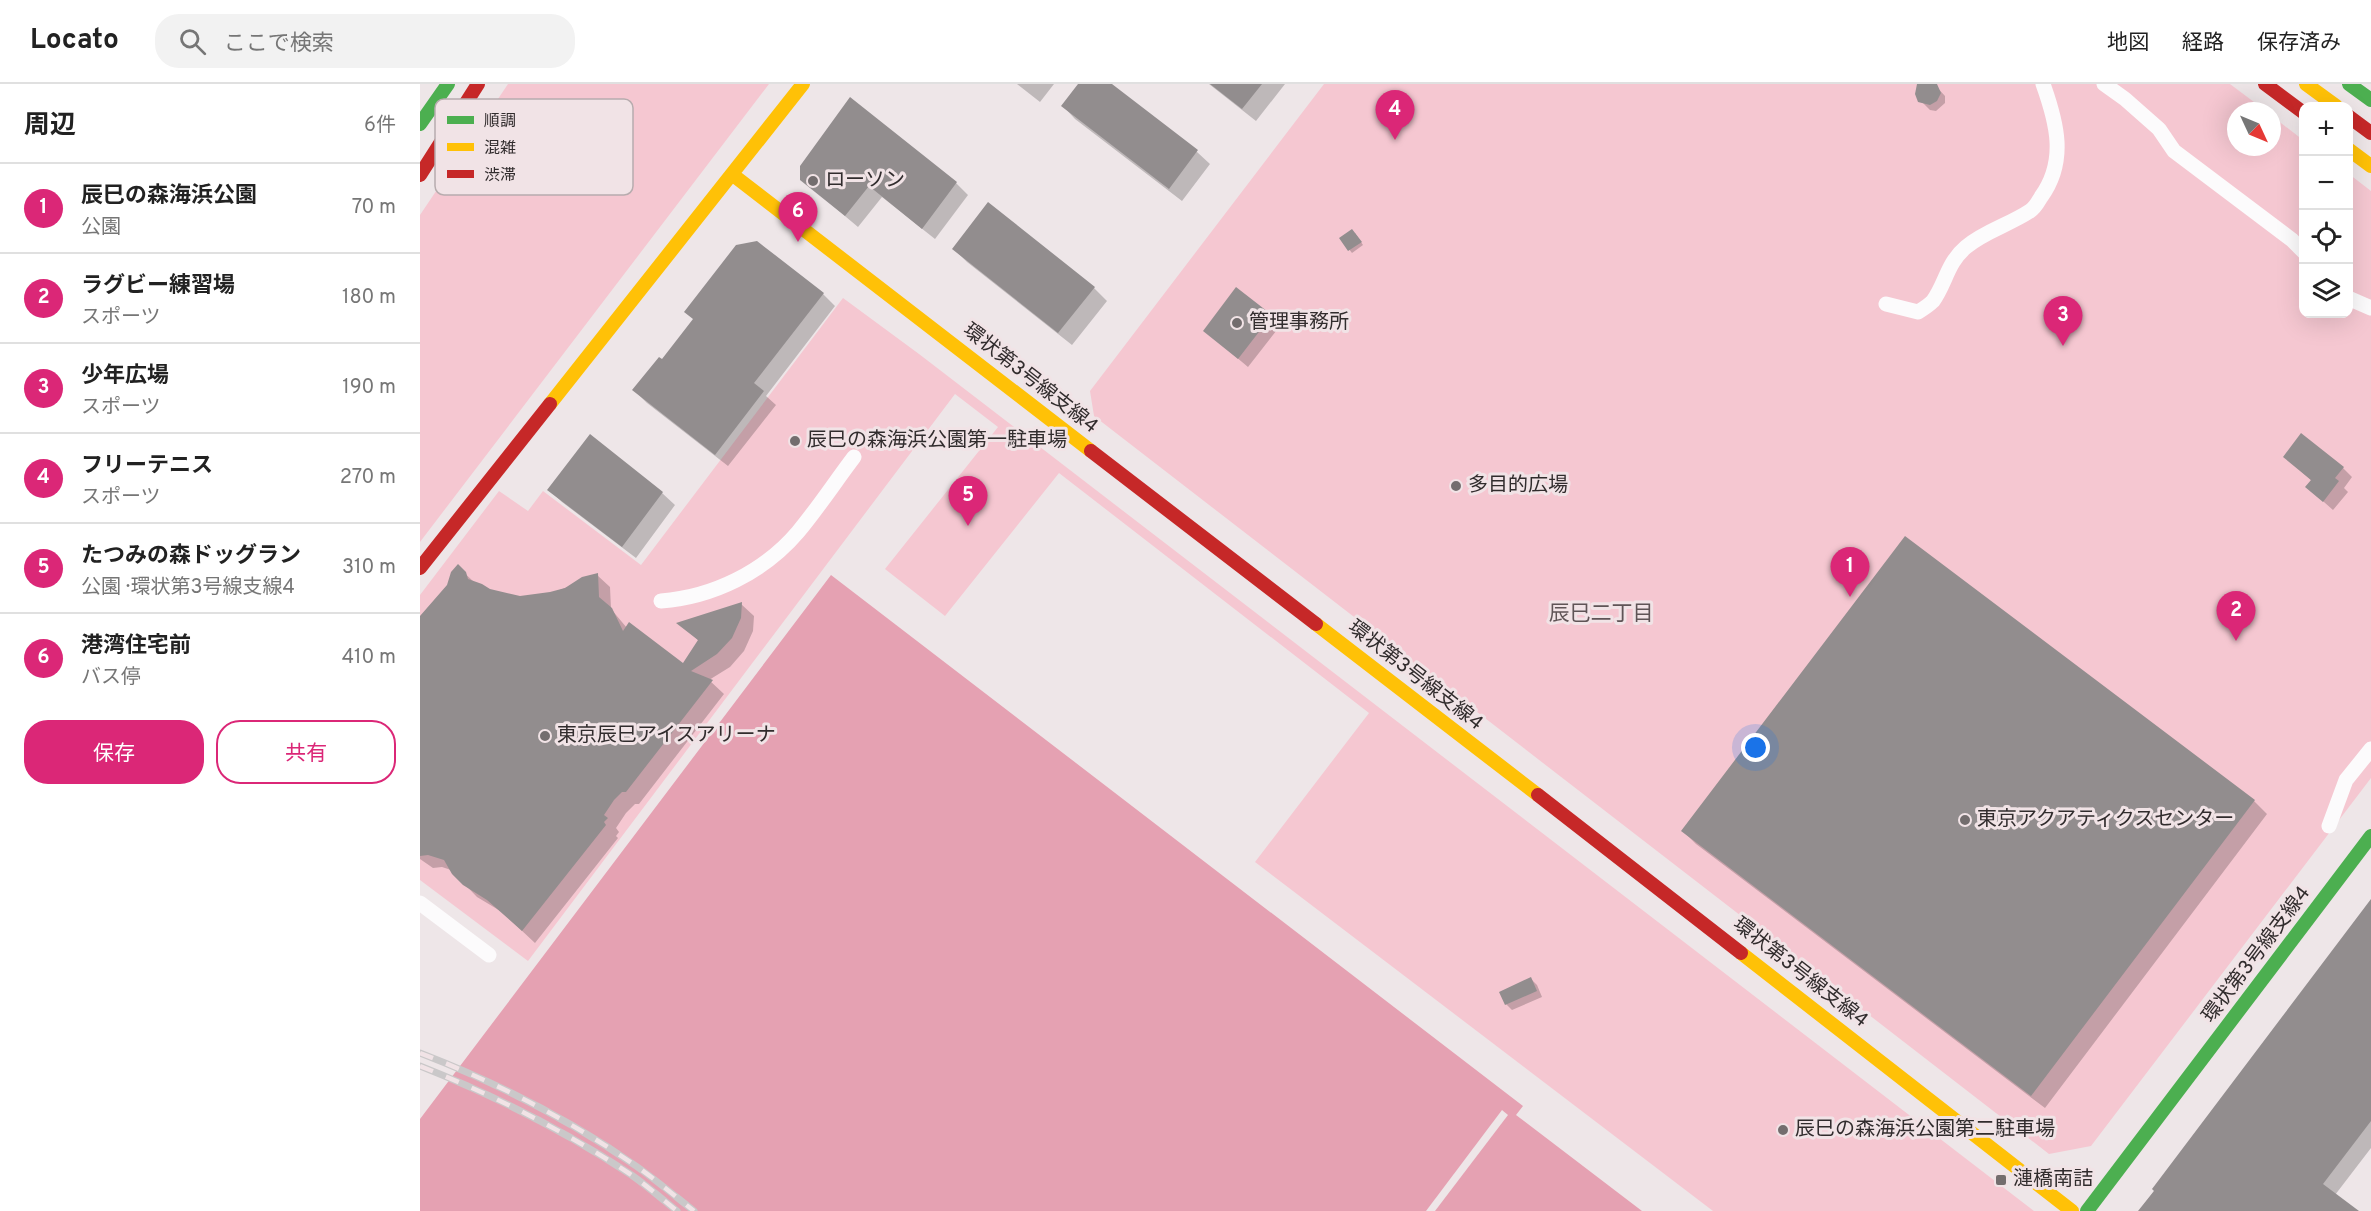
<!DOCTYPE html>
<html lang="ja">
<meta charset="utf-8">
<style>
:root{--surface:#fff;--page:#f2f2f2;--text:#222;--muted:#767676;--line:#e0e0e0;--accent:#db2777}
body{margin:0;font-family:Overpass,"Noto Sans JP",sans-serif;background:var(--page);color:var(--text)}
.controls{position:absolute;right:18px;top:18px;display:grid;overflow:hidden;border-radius:12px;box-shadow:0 6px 24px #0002}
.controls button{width:54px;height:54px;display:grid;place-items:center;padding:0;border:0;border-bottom:2px solid var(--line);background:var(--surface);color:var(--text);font:30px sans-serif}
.compass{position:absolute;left:1807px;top:18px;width:54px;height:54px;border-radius:50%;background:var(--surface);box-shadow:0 6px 24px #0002;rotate:134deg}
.you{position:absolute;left:1336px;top:664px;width:21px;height:21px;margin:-15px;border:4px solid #fff;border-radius:50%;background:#1a73e8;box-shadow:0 0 0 9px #1a73e833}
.badge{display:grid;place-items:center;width:39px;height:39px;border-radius:50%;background:var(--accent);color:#fff;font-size:20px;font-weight:700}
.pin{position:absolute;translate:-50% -50px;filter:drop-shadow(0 2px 3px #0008)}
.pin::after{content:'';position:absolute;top:32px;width:21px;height:18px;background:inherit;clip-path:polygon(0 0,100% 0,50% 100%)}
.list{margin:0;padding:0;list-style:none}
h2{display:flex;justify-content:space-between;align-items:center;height:78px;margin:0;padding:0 24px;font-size:26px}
h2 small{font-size:20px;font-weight:400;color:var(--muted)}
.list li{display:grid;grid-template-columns:39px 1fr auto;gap:18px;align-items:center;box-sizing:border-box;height:90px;padding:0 24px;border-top:2px solid var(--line)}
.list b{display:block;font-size:22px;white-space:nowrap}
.list p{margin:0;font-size:20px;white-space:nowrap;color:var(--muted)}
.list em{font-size:20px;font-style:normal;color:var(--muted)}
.actions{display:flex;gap:12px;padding:18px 24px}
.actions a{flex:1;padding:14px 0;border:2px solid var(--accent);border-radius:24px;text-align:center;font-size:21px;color:var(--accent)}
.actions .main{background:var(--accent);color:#fff}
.icon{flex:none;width:33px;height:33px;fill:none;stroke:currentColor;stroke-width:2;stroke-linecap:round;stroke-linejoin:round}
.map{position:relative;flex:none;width:1951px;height:1127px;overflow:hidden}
header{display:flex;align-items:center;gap:36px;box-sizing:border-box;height:84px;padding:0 30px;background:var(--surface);border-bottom:2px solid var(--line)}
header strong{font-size:28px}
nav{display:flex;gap:33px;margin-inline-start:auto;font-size:21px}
.search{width:420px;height:54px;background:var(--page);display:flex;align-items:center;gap:15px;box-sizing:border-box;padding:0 21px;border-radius:24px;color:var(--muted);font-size:22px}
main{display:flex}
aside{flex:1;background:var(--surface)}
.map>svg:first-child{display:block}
</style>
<header>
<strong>Locato</strong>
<div class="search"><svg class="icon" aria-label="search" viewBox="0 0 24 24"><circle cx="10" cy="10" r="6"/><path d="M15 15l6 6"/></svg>ここで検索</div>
<nav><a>地図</a><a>経路</a><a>保存済み</a></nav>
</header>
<main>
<aside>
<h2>周辺<small>6件</small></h2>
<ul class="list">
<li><span class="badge">1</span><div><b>辰巳の森海浜公園</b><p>公園</p></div><em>70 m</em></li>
<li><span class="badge">2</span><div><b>ラグビー練習場</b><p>スポーツ</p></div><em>180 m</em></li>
<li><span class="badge">3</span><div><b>少年広場</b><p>スポーツ</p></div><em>190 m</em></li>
<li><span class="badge">4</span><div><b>フリーテニス</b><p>スポーツ</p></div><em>270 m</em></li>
<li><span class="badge">5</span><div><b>たつみの森ドッグラン</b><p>公園 · 環状第3号線支線4</p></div><em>310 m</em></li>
<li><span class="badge">6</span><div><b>港湾住宅前</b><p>バス停</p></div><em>410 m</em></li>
</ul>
<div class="actions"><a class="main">保存</a><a>共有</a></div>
</aside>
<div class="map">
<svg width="1951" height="1127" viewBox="0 0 1951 1127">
<rect width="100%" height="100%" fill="#eee6e8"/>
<!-- green -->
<path fill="#f5c7d1" d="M88,0h261l-349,458v-327z
M904,0h906l36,27h-30v36h36v-31l31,24 1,174h44l1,-140 22,17v587l-280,368 -42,8 -955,-738 -4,-25z
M423,214l76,56 1115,857h-321l-458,-349 114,-149 -310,-240 -114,143 -60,-47 113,-142 -43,-33 -427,567 -108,-81v-285l79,-104 29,20 15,-20 98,74z"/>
<!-- water -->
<path fill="#e5a1b2" d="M411,491l692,531 -7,9 126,96h-1222v-92z"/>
<!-- pier -->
<path fill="#eee6e8" d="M1082,1026l6,5 -73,96h-9z"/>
<!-- shadow -->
<path fill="#0003" d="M597,0h37l-14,18z
M660,0h30l87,68 13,12 -28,37 -107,-82 -12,-13z
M789,0h76l-29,37z
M1501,0h13l11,12v7l-9,8 -6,-1 -12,-12z
M430,15l106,84 12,12 -33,44 -53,-42 -24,30 -56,-47z
M568,120l106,84 13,13 -35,44 -105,-83 -13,-13z
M935,149l8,12 -11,8 -11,-14z
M817,206l43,36 -32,41 -43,-36z
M403,210l12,12 -69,90 10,9 -48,61 -81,-63 -13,-13 28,-29z
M170,352l72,57 13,12 -39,53 -74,-56 -13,-13z
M1865,373l58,11 9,9 -8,11 4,4 -15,18 -26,-23 5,-6z
M1485,454l349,263 13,13 -222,294 -349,-264 -13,-13z
M38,483l17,16 14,8 31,6 30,-3 47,-19 13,12 1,22 16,19 56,37 16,-24 -20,-18 62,-19 13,12 -1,15 -9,20 -14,16 -21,13 15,14 -85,110h-4l-9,9 -10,15 3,4 -3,4 2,2 -83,105 -33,-31 -25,-15 -26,-27 -9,-3 -9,1 -13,-9v-241l28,-33z
M1951,819v245l-36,47 21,16h-217z
M1111,895l6,6 5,12 -30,13 -6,-6z"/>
<!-- building -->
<path fill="#928d8e" d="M658,0h34l86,66 -29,39 -108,-83z
M790,0h52l-20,25z
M1497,0h20l4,9 -4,8 -7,4 -12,-3 -3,-8z
M430,13l107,85 -35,47 -53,-43 -24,30 -45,-36v-14z
M568,118l107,85 -37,46 -106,-84z
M932,145l10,13 -14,9 -9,-13z
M337,157l67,52 -70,90 10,8 -49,64 -83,-65 27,-33 3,2 31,-40 -9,-7 52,-67z
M816,203l36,28 -34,44 -35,-28z
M1881,349l43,34 -9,11 4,3 -16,21 -18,-15 6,-7 -28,-23z
M170,350l73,58 -41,55 -75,-57z
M1485,452l350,264 -224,296 -350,-265z
M38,480l8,8 2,7 14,5 8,5 30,7 30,-4 15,-4 17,-11 16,-4 1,24 13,11 11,23 6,-9 54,41 15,-23 -22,-17 66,-21 -1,16 -9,20 -15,16 -26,17 22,9 -87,112h-4l-8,8 -10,15 4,3 -4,4 2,3 -84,106 -35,-31 -24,-15 -11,-11 -8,-14 -16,-5 -8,1v-240l27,-31 4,-13z
M1951,815v222l-48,63 36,27h-221l16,-20 -2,-2z
M1111,893l6,14 -32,14 -6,-13z"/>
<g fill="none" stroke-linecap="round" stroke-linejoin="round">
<!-- street -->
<path stroke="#fcfbfc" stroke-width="15" d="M1684,0l21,15 34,30 15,22 118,89 12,12
M1928,214l23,10
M1466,220l32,8c5,-3 11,-7 15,-11 13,-18 14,-38 33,-54 19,-16 43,-22 64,-36 5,-3 8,-9 11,-14 26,-36 16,-74 2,-113
M241,517c52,-4 103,-29 137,-69 20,-24 37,-50 56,-75
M1909,742l17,-46 25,-31
M0,819l69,52"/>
<!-- fast -->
<path stroke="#4caf50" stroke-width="14" d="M1929,0l22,16
M0,40l28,-40
M1667,1127l284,-375"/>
<!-- slow -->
<path stroke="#ffc107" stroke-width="14" d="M1886,0l30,22
M1928,65l23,17
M313,91l358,276
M130,320l253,-320
M896,540l222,171
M1321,869l331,258"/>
<!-- jam -->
<path stroke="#c62828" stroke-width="14" d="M1845,0l39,29
M1928,32l23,17
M0,91l58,-91
M671,367l225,173
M0,484l130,-164
M1118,711l203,158"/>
<defs>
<path id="rail" d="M0,969c75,29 150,67 216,113 20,14 39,30 58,45
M0,982c73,29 145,65 210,108 16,11 32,25 47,37"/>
</defs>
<!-- rail casing -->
<use href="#rail" stroke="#cac8c9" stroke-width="7"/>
<!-- rail -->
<use href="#rail" stroke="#f1e3e6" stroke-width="4.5" stroke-dasharray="14" stroke-linecap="butt"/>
</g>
<!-- markers -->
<g fill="#736d6e" stroke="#f1e3e6" stroke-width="2">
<circle cx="393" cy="97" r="6"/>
<circle cx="817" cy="239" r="6"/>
<circle cx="375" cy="357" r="6"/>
<circle cx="1036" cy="402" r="6"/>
<circle cx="125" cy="652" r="6"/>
<circle cx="1545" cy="736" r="6"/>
<circle cx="1363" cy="1046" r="6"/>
<rect x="1575" y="1090" width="12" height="12" rx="3"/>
</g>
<g text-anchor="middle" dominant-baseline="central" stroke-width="6" stroke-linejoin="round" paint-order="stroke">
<!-- poi labels -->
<g font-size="20" fill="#312c2d" stroke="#f1e3e6" text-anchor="start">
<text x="405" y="97">ローソン</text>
<text x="829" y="239">管理事務所</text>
<text x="387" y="357">辰巳の森海浜公園第一駐車場</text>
<text x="1048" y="402">多目的広場</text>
<text x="137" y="652">東京辰巳アイスアリーナ</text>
<text x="1557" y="736">東京アクアティクスセンター</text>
<text x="1375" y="1046">辰巳の森海浜公園第二駐車場</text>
<text x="1593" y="1096">漣橋南詰</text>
</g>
<!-- street labels -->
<g font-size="20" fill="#312c2d" stroke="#f1e3e6">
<text transform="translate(610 295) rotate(38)">環状第3号線支線4</text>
<text transform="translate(995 592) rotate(38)">環状第3号線支線4</text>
<text transform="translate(1837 871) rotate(-53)">環状第3号線支線4</text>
<text transform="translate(1380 889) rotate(38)">環状第3号線支線4</text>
</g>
<!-- neighbourhood labels -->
<g font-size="21" fill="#5f5456" stroke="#f1e3e6">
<text x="1181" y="530">辰巳二丁目</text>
</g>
</g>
<!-- legend -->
<rect x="15" y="15" width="198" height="96" rx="9" fill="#f1e3e6" stroke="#b7acae" stroke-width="1.5"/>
<rect x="27" y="32" width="27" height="8" fill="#4caf50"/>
<rect x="27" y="59" width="27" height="8" fill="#ffc107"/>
<rect x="27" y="86" width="27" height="8" fill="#c62828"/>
<g font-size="16" fill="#312c2d">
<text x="64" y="42">順調</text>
<text x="64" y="69">混雑</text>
<text x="64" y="96">渋滞</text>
</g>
</svg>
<div class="controls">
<button>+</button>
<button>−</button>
<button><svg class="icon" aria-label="locate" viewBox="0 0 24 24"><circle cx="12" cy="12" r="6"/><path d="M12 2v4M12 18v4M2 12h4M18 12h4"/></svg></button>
<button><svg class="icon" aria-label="layers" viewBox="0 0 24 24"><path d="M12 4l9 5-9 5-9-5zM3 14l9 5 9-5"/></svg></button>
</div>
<svg class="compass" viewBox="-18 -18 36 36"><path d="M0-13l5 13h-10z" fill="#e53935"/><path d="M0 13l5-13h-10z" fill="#767676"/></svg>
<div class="you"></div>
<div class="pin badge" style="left:1430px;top:513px">1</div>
<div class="pin badge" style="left:1816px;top:557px">2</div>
<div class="pin badge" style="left:1643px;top:262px">3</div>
<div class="pin badge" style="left:975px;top:56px">4</div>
<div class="pin badge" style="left:548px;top:442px">5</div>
<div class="pin badge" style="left:378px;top:158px">6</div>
</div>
</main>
